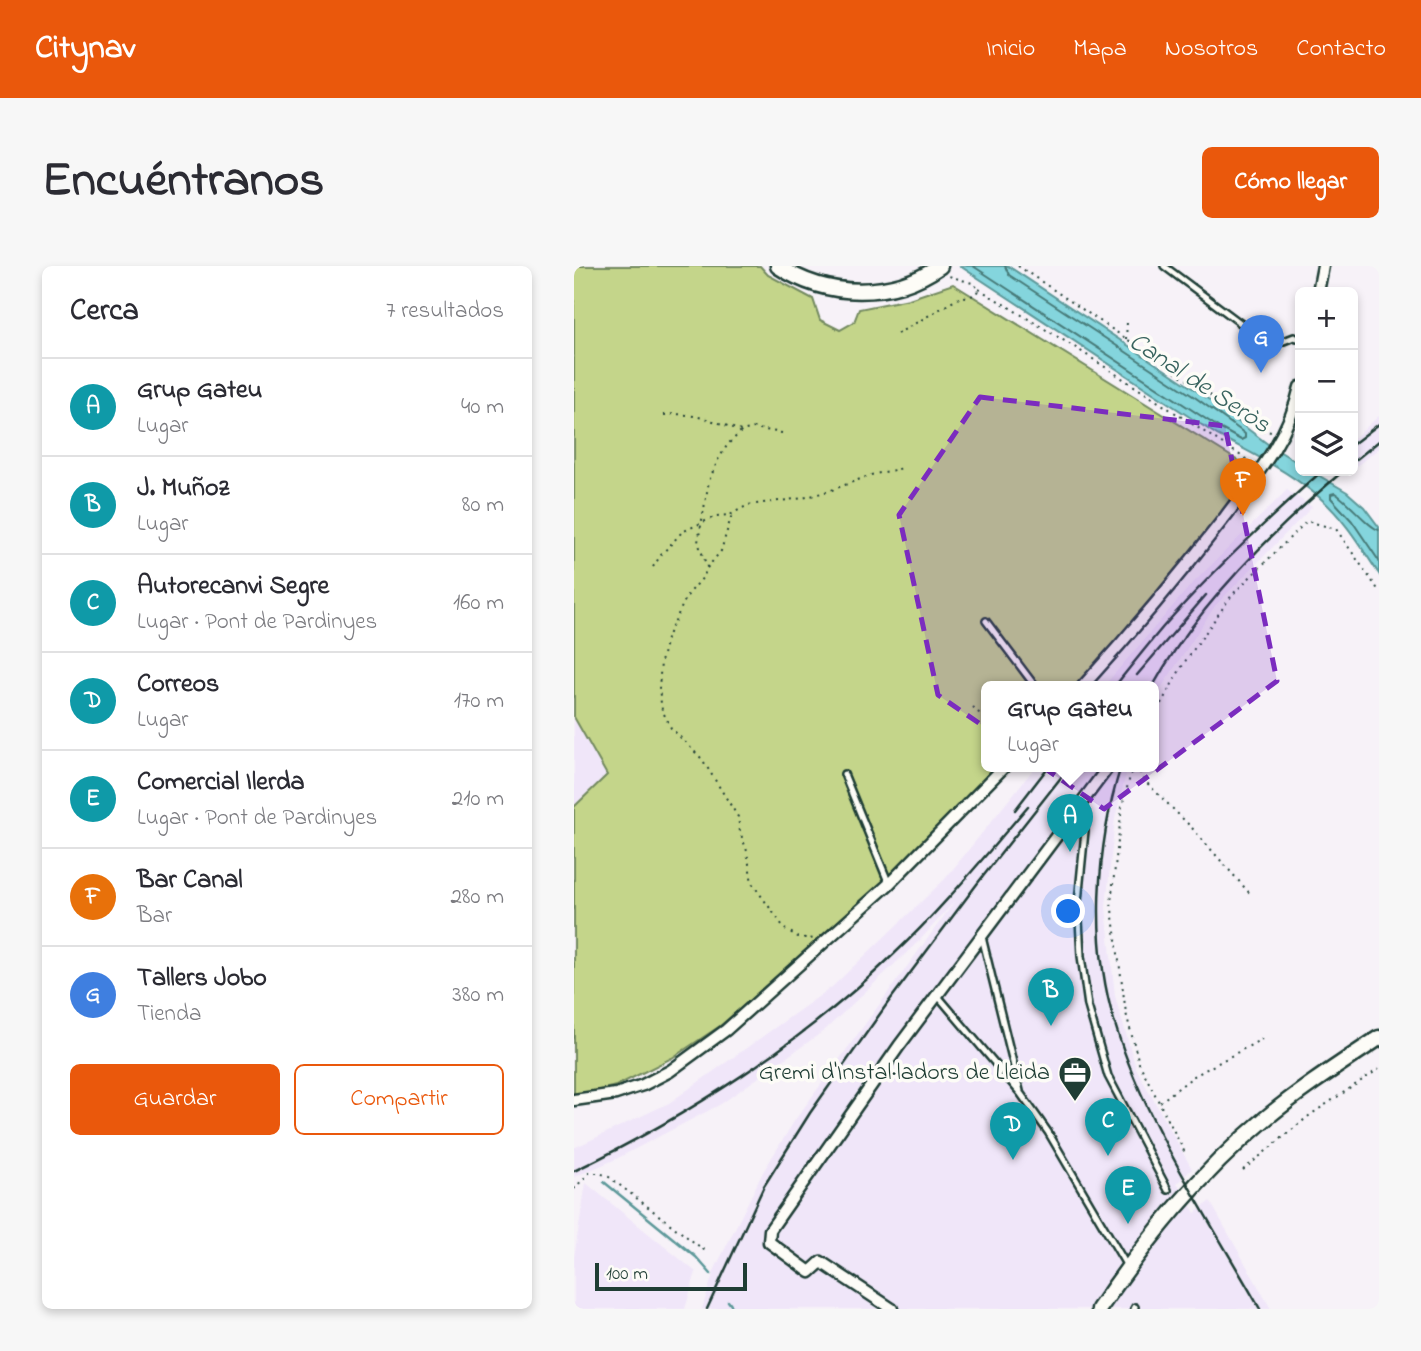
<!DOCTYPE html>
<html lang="es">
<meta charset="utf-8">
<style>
:root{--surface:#fff;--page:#f7f7f7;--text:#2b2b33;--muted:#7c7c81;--line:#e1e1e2;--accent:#ea580c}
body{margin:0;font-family:"Indie Flower",sans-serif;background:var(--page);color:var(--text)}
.controls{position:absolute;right:21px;top:21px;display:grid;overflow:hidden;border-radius:10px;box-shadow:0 4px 10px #0003}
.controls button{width:63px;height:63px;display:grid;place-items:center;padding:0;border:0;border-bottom:2px solid var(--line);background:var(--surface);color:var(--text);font:35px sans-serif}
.scale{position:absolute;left:21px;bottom:18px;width:152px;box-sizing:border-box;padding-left:7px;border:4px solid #1f3d34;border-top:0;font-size:19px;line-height:24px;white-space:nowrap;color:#1f3d34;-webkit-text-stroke:5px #fdfcf7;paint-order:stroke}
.you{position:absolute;left:495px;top:646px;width:24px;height:24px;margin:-18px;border:5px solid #fff;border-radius:50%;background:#1a73e8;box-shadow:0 0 0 10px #1a73e833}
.badge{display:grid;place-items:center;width:46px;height:46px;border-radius:50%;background:var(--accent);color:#fff;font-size:23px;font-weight:700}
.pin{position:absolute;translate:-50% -58px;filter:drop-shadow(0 2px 4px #0008)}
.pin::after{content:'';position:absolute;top:37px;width:24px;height:21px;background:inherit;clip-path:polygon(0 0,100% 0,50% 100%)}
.popup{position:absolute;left:407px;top:415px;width:178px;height:91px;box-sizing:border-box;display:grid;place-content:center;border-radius:10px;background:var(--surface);filter:drop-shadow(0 2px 5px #0005);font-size:23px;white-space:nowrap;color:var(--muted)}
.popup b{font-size:26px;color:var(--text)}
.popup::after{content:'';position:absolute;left:50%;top:100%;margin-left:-14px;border:14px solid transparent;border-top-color:var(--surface)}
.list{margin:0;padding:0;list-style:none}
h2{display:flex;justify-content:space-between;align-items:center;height:91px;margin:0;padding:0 28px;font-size:30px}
h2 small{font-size:23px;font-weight:400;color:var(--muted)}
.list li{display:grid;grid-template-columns:46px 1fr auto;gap:21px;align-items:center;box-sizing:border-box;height:98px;padding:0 28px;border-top:2px solid var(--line)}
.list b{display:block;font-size:26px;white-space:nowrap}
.list p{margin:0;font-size:23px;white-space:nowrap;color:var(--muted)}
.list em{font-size:23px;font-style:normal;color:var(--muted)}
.actions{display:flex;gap:14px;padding:21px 28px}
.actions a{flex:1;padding:16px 0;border:2px solid var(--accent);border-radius:10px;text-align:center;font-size:24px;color:var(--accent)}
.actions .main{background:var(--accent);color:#fff}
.icon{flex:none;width:38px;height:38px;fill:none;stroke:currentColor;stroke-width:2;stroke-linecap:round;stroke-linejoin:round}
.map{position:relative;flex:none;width:805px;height:1043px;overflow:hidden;border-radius:10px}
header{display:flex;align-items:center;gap:42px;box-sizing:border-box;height:98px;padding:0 35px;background:var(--accent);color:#fff}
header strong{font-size:33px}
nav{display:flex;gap:38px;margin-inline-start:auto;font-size:24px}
.intro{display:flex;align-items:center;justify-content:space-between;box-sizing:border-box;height:168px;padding:0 42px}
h1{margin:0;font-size:49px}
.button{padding:18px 32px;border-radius:10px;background:var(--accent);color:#fff;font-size:24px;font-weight:700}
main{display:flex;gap:42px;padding:0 42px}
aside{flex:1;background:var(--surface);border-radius:10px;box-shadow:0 4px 10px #0003}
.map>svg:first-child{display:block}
</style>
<header>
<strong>Citynav</strong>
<nav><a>Inicio</a><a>Mapa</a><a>Nosotros</a><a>Contacto</a></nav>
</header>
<div class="intro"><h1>Encuéntranos</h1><a class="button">Cómo llegar</a></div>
<main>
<aside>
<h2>Cerca<small>7 resultados</small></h2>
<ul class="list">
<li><span class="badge" style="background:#0f9aa8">A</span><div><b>Grup Gateu</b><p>Lugar</p></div><em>40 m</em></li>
<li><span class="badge" style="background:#0f9aa8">B</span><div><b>J. Muñoz</b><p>Lugar</p></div><em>80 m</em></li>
<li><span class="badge" style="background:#0f9aa8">C</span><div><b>Autorecanvi Segre</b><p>Lugar · Pont de Pardinyes</p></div><em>160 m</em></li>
<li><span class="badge" style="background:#0f9aa8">D</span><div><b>Correos</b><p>Lugar</p></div><em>170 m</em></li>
<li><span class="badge" style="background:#0f9aa8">E</span><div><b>Comercial Ilerda</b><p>Lugar · Pont de Pardinyes</p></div><em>210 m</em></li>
<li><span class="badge" style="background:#e8710a">F</span><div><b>Bar Canal</b><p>Bar</p></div><em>280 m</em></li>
<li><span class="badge" style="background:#3f7fe0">G</span><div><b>Tallers Jobo</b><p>Tienda</p></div><em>380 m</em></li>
</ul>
<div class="actions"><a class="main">Guardar</a><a>Compartir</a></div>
</aside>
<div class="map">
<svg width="805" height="1043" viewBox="0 0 805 1043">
<rect width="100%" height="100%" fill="#f7f2f8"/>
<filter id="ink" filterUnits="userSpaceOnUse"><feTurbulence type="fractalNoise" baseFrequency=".0143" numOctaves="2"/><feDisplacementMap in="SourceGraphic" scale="14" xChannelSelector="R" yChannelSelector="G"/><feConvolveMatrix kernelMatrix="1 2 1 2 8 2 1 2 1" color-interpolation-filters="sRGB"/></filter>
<g filter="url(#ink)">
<!-- built -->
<path fill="#f0e6f9" d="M805,150v32l-26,21v-30z
M713,224l25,17 -97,99 -61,93v-13h-50l86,-100z
M0,451l34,59 -34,31z
M462,500h92l-13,52 -9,89 9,89 21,72 56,101 -15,14 18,30 15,-12 61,108h-569l12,-38 49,-99 32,-52 160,-219 -35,39 -95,90 -104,74 -107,56 -40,17v-29l95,-45 163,-116 113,-108z
M12,917l110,89 -11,37h-111v-52z"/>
<!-- green -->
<path fill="#c4d58a" stroke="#72895f" stroke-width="2" d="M0,0h186l8,9 45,24 7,21 20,10 14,-8 5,-13 50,-10 44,-15 303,188 -178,214h-92v80h15l-118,119 -163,141 -48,32 -56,28 -42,10v-289l33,-32 -33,-58z"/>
<!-- water -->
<path fill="#84d5dd" stroke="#5c9899" stroke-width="2" d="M386,0h48l192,127 69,52 31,19v7h11l36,21 17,15 15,20v47c-18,-27 -35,-56 -60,-77 -30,-25 -67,-44 -102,-62z"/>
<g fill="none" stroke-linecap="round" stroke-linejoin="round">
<!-- shore -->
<path stroke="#477a78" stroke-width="2" d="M399,0l248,163 20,11 4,-2v-4l-5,-4 -44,-32 -187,-123 -4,-9
M805,264c-9,-1 -31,-29 -44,-37l-4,1v4l21,23 27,40"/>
<!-- stream -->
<path stroke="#5c9899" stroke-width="2.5" d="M30,916l92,75 15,17
M154,1035l6,8"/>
<defs>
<path id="service" d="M590,0l107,80 23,-9 6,2
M412,355l49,65
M270,508l45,110
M508,537l3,28 -7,71 3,54 7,50 20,70 60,114
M408,671l38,154
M364,730l83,98 27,38 80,136
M560,1043l1,-2"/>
<path id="minor" d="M744,26l5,-26
M509,420c50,-55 97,-111 142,-169 30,-40 64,-80 75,-130
M0,834l42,-6 27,-9 27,-14 56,-41 163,-146 116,-118
M318,1043l-71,-47 -11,10 -41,-30 1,-12 129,-184 210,-280"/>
<path id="secondary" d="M204,0c48,32 114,34 162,0
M525,1043c48,-70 100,-135 166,-190 36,-30 75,-55 114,-81"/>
</defs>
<!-- service casing -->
<use href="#service" stroke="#1f3d34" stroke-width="10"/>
<!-- minor casing -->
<use href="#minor" stroke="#1f3d34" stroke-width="15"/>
<!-- secondary casing -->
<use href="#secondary" stroke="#1f3d34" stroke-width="19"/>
<!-- path -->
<path stroke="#1f3d34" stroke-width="2" stroke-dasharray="2 5" stroke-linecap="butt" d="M444,0l244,164 9,2
M405,23l97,59 176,115
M323,68l62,-36 16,-3 4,-6 -7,-6 -23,-7
M552,73l1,-17
M90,149c26,-4 53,7 77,16
M208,167l-28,-5 -12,3 -14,13 -10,16 -9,21 -11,61 9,25 -3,9 -17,20 -19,39 -7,27 -2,27 3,21 9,18 31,31 36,58 2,15 7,19 5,32 33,46 13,8 16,2
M79,301l8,-12 21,-23 34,-16 14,-1 18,-10 55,-7 26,-7 42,-16 32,-7
M133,302l14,-17 11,-37
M399,441l13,13
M580,450l30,-53 48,-68 75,-74 29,8 43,62
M559,500l-11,40 -11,96 15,111 13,50 46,90
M562,500l9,15 47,47 60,68
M586,836l34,-26 68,-37
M669,904l67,-55 69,-46
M0,923l15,-16h11l9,4 99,76"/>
<!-- service -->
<use href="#service" stroke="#fdfcf7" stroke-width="5"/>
<!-- minor -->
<use href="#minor" stroke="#fdfcf7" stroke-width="10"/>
<!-- secondary -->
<use href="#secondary" stroke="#fdfcf7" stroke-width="14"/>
<!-- rail -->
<path stroke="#1f3d34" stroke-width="2.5" d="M779,178l26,-20
M779,196l26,-21
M563,409l69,-80
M541,420c16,-20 32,-40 48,-59 49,-56 104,-107 159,-156
M579,420c44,-80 121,-156 190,-215
M547,500c-25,81 -31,177 -6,258 29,98 95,196 145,285
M441,544l34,-44
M0,905c114,-55 228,-128 319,-216 49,-46 91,-98 135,-149
M133,1043l57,-123 46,-73 77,-109 90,-120 93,-118"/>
</g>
</g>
<!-- marked area -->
<path fill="#7b2cbf" fill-opacity="0.2" stroke="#7b2cbf" stroke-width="5" stroke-dasharray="14 9" stroke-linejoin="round" d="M406,131l245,29 52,255 -173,128 -166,-114 -39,-180z"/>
<!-- icons -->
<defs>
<symbol id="office-pin" viewBox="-11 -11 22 30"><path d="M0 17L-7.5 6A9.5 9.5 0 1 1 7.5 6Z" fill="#1f3d34" stroke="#fdfcf7"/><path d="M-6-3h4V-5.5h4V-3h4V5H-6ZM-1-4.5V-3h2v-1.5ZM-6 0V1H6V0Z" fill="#fff"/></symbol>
</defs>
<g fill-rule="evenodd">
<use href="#office-pin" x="482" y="788" width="38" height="52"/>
</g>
<g text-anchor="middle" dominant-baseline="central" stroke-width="7" stroke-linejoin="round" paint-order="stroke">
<!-- poi labels -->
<g font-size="24" fill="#1f3d34" stroke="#fdfcf7" text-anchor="end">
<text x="476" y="807">Gremi d'Instal·ladors de Lleida</text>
</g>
<!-- water labels -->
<g font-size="26" font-style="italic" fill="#38635e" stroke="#fdfcf7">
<text transform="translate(625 118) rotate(33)">Canal de Seròs</text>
</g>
</g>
</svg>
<div class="controls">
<button>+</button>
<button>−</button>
<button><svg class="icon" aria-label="layers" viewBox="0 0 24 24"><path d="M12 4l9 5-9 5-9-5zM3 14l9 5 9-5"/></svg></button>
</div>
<div class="scale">100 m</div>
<div class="you"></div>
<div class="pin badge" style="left:496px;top:586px;background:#0f9aa8">A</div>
<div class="popup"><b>Grup Gateu</b>Lugar</div>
<div class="pin badge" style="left:477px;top:760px;background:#0f9aa8">B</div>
<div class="pin badge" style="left:534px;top:890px;background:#0f9aa8">C</div>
<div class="pin badge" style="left:439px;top:894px;background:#0f9aa8">D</div>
<div class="pin badge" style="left:554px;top:958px;background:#0f9aa8">E</div>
<div class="pin badge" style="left:669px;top:250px;background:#e8710a">F</div>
<div class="pin badge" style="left:687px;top:107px;background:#3f7fe0">G</div>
</div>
</main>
